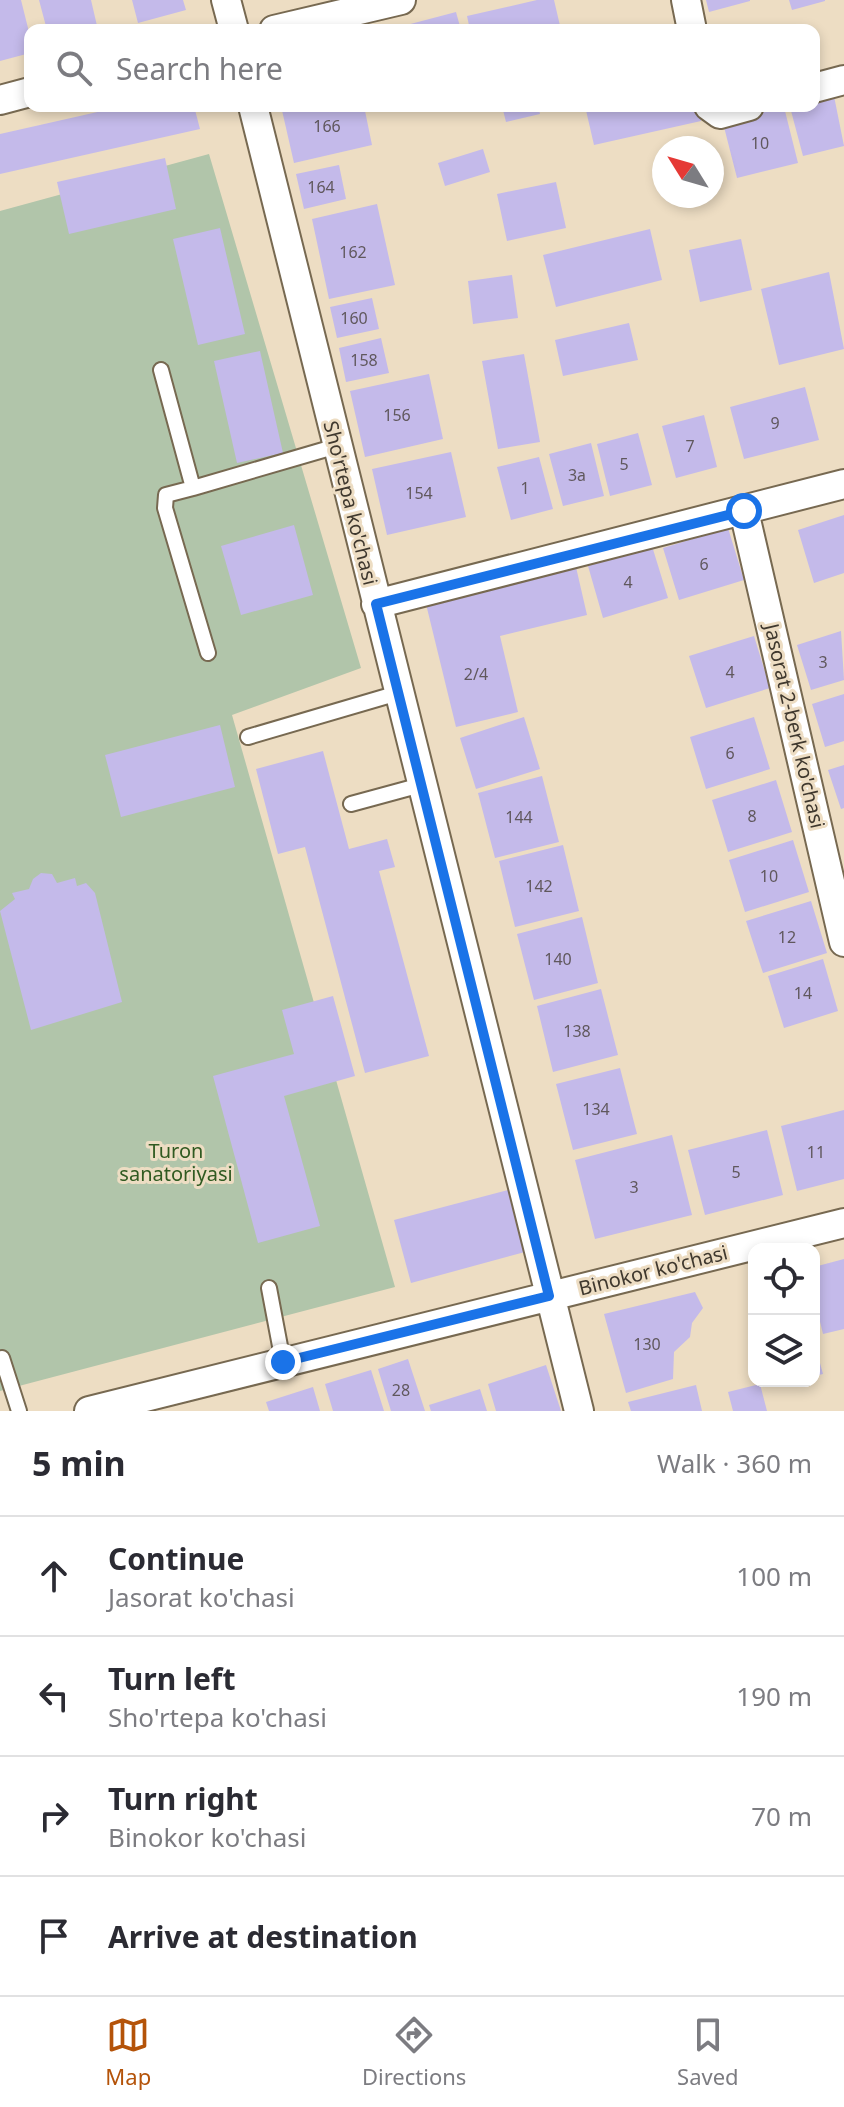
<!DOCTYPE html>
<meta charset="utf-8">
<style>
:root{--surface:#fff;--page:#f7f7f7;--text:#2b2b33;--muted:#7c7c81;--line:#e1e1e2;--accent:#b45309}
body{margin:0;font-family:"Noto Sans",sans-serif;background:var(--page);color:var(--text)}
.controls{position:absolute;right:24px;bottom:24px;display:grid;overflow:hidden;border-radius:16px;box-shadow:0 4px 12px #0003}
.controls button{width:72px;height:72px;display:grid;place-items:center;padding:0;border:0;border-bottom:2px solid var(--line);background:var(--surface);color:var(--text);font:40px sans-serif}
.compass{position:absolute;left:652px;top:136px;width:72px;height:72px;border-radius:50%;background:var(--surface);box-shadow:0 4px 12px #0003;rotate:307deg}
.stop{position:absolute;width:24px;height:24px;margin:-18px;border:6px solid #1a73e8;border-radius:50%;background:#fff}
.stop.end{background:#1a73e8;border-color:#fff;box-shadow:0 2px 8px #0008}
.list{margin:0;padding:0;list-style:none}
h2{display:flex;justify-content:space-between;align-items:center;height:104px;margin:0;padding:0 32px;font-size:34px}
h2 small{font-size:26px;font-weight:400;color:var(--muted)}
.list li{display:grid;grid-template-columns:52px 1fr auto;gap:24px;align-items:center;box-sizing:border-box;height:120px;padding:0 32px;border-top:2px solid var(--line)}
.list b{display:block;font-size:30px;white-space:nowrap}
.list p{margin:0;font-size:26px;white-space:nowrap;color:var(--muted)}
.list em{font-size:26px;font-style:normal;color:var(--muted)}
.icon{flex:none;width:44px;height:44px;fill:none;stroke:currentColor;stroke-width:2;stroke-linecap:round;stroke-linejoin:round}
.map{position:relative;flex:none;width:844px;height:1411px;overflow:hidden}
.search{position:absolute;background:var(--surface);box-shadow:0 4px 12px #0003;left:24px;right:24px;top:24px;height:88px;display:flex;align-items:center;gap:20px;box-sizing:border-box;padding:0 28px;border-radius:16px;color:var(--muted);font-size:30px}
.sheet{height:584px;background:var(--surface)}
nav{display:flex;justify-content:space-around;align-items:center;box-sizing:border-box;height:112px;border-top:2px solid var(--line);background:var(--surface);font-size:22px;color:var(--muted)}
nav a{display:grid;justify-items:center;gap:4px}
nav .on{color:var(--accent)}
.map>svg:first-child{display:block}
</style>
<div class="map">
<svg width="844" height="1411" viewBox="0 0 844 1411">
<rect width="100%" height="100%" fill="#edddc3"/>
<!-- green -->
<path fill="#b1c5aa" d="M209,154l152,514 -129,47 163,572 -395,104v-1180z"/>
<!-- building -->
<path fill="#c4baea" d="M0,0h21l9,36v17l-30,8z
M39,0h52l7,30h-51z
M132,0h51l3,10 -48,13z
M537,0h17l7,30h-91l-3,-14z
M706,0h44v1l-41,11z
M789,0h36v1l-33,9z
M456,12l5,18h-62v-3z
M834,96l10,50 -41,10 -13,-49 24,-1v-5z
M124,106h70l6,23 -200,45v-40z
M281,106h83l8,39 -78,18z
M502,106h36l2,8 -34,8z
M585,106h113l3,15 -107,24z
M784,107l14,56 -61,15 -14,-55z
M483,149l7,23 -45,14 -7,-23z
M165,158l11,51 -107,25 -12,-52z
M339,165l7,34 -42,10 -8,-35z
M556,182l10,46 -59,13 -10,-47z
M377,204l18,81 -66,14 -17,-80z
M220,228l25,106 -47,11 -25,-106z
M650,229l12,51 -106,27 -13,-52z
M741,239l11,51 -52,12 -11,-52z
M829,272l15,77 -65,16 -18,-76z
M512,275l6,43 -45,6 -5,-43z
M372,298l7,31 -42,9 -7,-31z
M629,323l9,37 -75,16 -8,-36z
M381,338l8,35 -43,9 -7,-34z
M260,351l23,102 -46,10 -23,-102z
M524,354l16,88 -42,7 -16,-88z
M429,374l14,65 -78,18 -15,-66z
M805,387l14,53 -75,19 -14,-52z
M704,415l13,52 -41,11 -14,-52z
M638,433l14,52 -42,11 -13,-52z
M591,443l13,53 -41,10 -14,-52z
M451,452l15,65 -79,18 -15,-66z
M539,457l14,52 -42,11 -14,-53z
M844,515v58l-30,10 -16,-53z
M294,525l19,70 -72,20 -20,-69z
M728,528l16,52 -65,20 -16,-52z
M652,546l16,52 -65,20 -15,-52z
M576,567l11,48 -87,21 18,76 -62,15 -30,-123z
M841,631l3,49 -33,10 -14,-45z
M754,636l16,52 -64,20 -17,-52z
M844,694v47l-19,6 -13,-43z
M524,717l16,52 -64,20 -16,-51z
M754,717l16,52 -64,20 -16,-52z
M220,725l15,62 -114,30 -16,-62z
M323,751l26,98 38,-10 8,28 -16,4 50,185 -64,17 -60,-226 -27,7 -22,-85z
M844,765v43l-3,1 -13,-39z
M542,776l17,66 -64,16 -17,-65z
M776,780l16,52 -64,20 -16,-52z
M793,840l16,52 -64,20 -16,-52z
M563,845l16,66 -64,16 -16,-66z
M41,873l11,1 5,9 18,-5 2,8 9,-3 9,10 27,109 -91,28 -31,-119 15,-12 -3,-6 17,-4 4,-10z
M811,901l16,52 -64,20 -17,-52z
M582,917l16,66 -64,17 -17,-66z
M823,959l15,52 -54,17 -16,-52z
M601,989l17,66 -65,17 -16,-66z
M333,996l22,80 -71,20 36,130 -62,17 -45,-167 81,-22 -12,-44z
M620,1068l17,66 -64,16 -17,-66z
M844,1110v69l-47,12 -16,-65z
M767,1130l16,65 -78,20 -17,-65z
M672,1135l20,80 -97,24 -20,-79z
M508,1190l17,62 -114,31 -17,-63z
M844,1259v70l-21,5 -9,-37v-30z
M695,1292l8,16 -11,15 -2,14 -16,15 -1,27 -47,14 -22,-79z
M814,1341l9,33 -9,2z
M408,1359l17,52h-34l-13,-42z
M546,1365l15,46h-65l-8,-27z
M371,1370l13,41h-51l-8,-27z
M760,1384l7,27h-34l-5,-19z
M696,1385l6,26h-71l-3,-9z
M313,1387l7,24h-51l-3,-9z
M480,1389l7,22h-56l-2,-6z"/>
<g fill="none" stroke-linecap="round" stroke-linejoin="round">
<defs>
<path id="service" d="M161,370l32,118 144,-42
M193,488l-27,7 -1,13 43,145
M248,737l150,-44
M351,804l70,-19
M269,1288l14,74
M2,1358l17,53"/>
<path id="minor" d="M226,0l8,30
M686,0l6,30
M274,30l127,-30
M814,88l30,-8
M0,100l30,-8
M253,106l326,1305
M709,106l11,8 29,-8
M744,511l100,431
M376,604l468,-120
M89,1411l755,-188"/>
</defs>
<!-- service casing -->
<use href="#service" stroke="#776951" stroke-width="18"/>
<!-- minor casing -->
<use href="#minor" stroke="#776951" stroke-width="32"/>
<!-- service -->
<use href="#service" stroke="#fff" stroke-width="14"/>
<!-- minor -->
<use href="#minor" stroke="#fff" stroke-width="28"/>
</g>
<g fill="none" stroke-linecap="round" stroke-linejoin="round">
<!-- route -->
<path stroke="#1a73e8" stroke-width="10" d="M283,1362l266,-66 -173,-692 368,-93"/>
</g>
<g text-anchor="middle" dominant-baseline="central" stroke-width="6" stroke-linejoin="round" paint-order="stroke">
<!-- number labels -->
<g font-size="16" fill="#60585d">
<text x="327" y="126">166</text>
<text x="760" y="143">10</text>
<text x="321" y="187">164</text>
<text x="353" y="252">162</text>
<text x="354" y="318">160</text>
<text x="364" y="360">158</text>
<text x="397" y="415">156</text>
<text x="775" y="423">9</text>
<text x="690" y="446">7</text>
<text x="624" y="464">5</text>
<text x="577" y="475">3а</text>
<text x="525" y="488">1</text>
<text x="419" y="493">154</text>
<text x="704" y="564">6</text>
<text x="628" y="582">4</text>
<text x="823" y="662">3</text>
<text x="730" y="672">4</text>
<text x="476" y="674">2/4</text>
<text x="730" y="753">6</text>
<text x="752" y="816">8</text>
<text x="519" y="817">144</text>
<text x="769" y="876">10</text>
<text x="539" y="886">142</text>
<text x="787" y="937">12</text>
<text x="558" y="959">140</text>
<text x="803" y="993">14</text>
<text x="577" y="1031">138</text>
<text x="596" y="1109">134</text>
<text x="816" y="1152">11</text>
<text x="736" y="1172">5</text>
<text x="634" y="1187">3</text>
<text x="647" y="1344">130</text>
<text x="401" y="1390">28</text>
</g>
<!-- street labels -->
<g font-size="20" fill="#3f382e" stroke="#edddc3">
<text transform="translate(351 503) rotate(76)">Sho'rtepa ko'chasi</text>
<text transform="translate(795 726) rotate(77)">Jasorat 2-berk ko'chasi</text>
<text transform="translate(653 1270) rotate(-14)">Binokor ko'chasi</text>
</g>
<!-- park labels -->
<g font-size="20" fill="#305a21" stroke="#edddc3">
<text x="176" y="1150">Turon<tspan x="176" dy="23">sanatoriyasi</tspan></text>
</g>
</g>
</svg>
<div class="controls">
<button><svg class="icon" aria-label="locate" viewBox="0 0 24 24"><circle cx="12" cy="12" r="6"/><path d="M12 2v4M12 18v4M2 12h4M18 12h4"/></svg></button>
<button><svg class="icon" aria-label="layers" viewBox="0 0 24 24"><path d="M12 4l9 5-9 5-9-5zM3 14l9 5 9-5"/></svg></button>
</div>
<svg class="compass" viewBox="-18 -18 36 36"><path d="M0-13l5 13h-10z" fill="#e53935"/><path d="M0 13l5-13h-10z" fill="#7c7c81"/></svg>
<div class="stop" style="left:744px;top:511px"></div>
<div class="stop end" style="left:283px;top:1362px"></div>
<div class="search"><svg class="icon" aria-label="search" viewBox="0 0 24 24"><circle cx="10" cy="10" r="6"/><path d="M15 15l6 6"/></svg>Search here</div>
</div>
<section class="sheet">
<h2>5 min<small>Walk · 360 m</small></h2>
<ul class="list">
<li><svg class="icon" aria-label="ahead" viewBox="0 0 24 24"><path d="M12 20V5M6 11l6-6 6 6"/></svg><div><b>Continue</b><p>Jasorat ko'chasi</p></div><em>100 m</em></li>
<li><svg class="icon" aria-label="left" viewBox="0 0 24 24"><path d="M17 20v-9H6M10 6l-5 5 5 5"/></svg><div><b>Turn left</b><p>Sho'rtepa ko'chasi</p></div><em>190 m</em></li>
<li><svg class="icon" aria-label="right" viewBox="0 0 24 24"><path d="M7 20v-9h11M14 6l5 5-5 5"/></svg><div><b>Turn right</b><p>Binokor ko'chasi</p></div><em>70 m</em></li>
<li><svg class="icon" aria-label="arrive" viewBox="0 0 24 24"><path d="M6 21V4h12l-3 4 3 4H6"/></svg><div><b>Arrive at destination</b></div></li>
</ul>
</section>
<nav>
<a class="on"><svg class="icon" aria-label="map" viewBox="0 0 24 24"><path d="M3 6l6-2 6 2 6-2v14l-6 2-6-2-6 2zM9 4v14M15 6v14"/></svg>Map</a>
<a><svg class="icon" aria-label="directions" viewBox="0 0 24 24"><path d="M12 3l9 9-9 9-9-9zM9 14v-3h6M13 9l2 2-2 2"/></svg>Directions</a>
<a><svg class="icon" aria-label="saved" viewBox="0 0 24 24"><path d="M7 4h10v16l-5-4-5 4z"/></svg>Saved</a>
</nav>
